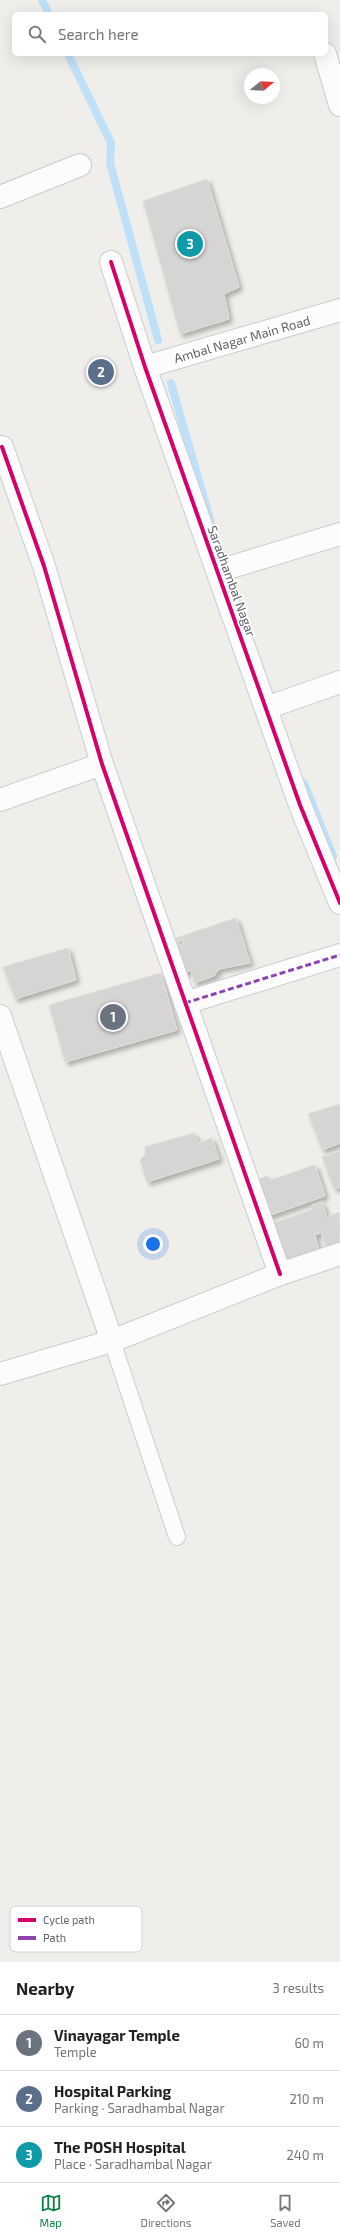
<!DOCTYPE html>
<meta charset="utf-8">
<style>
:root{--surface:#fff;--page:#f6f6f6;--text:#202124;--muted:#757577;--line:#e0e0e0;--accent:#0b8043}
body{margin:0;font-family:"Exo 2",sans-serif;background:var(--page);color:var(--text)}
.compass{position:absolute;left:244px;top:68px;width:36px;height:36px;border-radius:50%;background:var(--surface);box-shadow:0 4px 16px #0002;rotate:72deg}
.you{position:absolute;left:153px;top:1244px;width:14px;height:14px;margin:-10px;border:3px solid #fff;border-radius:50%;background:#1a73e8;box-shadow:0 0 0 6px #1a73e833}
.badge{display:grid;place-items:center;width:26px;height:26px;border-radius:50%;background:var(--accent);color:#fff;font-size:13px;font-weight:700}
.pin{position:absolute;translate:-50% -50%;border:2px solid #fff;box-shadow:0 1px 4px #0006}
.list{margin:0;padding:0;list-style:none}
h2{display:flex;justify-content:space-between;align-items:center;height:52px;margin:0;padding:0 16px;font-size:17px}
h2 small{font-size:13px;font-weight:400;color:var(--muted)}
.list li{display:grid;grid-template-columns:26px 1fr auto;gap:12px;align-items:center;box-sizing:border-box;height:56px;padding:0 16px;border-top:1px solid var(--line)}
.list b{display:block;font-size:15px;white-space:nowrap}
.list p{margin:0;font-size:13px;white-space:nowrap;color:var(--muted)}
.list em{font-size:13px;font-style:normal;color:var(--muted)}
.icon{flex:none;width:22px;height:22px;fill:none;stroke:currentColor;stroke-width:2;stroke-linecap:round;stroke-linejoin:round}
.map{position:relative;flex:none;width:340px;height:1962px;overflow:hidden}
.search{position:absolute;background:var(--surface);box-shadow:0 4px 16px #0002;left:12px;right:12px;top:12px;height:44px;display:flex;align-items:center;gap:10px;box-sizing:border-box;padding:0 14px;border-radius:6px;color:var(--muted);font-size:15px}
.sheet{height:220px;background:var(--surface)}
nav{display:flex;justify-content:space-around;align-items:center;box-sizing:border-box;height:56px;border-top:1px solid var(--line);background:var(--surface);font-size:11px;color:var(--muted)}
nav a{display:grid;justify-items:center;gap:2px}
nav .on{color:var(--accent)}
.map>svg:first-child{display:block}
</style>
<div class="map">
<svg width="340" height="1962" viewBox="0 0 340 1962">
<defs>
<filter id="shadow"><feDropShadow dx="3.5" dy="3.5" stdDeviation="2" flood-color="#0004"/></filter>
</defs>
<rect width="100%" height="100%" fill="#efeeea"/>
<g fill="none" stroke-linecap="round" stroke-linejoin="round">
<!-- stream -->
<path stroke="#bfe0f9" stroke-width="8" d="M42,0l7,14
M68,54l43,89 -1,20 48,177
M171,383l40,140
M304,783l29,73"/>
</g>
<!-- building -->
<path fill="#d6d5d3" stroke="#deddd9" filter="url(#shadow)" d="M207,179l32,108 -15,7 5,25 -49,15 -37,-133z
M236,918l14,45 -31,6 -5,7 -20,7 -3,-13 -9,5 -8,-28 10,-3 -1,-4 -9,1 -1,-2z
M68,948l8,32 -61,19 -12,-32z
M161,973l16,57 -112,32 -16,-57z
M340,1104v39l-18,7 -14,-36z
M194,1133l4,10 14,-5 7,21 -72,23 -7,-22 5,-5v-8z
M340,1151v36l-6,2 -12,-32z
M315,1165l10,31 -60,21 -12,-36 14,-5 4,4z
M322,1202l5,15 12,-5 1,32 -13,5 -6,-16 -6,2 4,16 -37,12 -14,-38 43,-15 1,-5z"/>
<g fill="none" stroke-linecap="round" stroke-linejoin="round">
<defs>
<path id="lane" d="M112,1341l65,196"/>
<path id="street" d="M325,54l15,51
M0,197l80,-32
M111,262l34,105 155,438 40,98
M145,367l195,-57
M2,447l42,119 58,198 178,510
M218,571l122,-37
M266,708l74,-26
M0,800l102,-36
M185,1003l155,-48
M0,1016l112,325
M0,1374l112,-33 168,-67 60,-20"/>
</defs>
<!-- lane casing -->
<use href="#lane" stroke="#cbcccc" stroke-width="18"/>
<!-- street casing -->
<use href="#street" stroke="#cbcccc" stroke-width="24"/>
<!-- lane -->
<use href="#lane" stroke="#fdfcfc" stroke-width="16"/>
<!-- street -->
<use href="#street" stroke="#fdfcfc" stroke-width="22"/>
<!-- quiet -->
<path stroke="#8e44ad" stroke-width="3" stroke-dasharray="6 3" stroke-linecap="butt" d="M185,1003l155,-48"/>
<defs>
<path id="cycleway" d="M111,262l34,105 155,438 40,98
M2,447l42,119 58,198 178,510"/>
</defs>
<!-- cycleway casing -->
<use href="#cycleway" stroke="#fff" stroke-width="6"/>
<!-- cycleway -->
<use href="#cycleway" stroke="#d6006c" stroke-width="4"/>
</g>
<g text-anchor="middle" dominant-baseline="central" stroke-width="3.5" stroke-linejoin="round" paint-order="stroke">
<!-- street labels -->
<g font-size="13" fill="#5f6368" stroke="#fff">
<text transform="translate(242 339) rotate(-16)">Ambal Nagar Main Road</text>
<text transform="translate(232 581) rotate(70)">Saradhambal Nagar</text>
</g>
</g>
<!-- legend -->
<rect x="10" y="1906" width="132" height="46" rx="6" fill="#fff" stroke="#cfd0d2" stroke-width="1"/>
<rect x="18" y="1918" width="18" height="4" fill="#d6006c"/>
<rect x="18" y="1936" width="18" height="4" fill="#8e44ad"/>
<g font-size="11" fill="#5f6368">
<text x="43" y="1924">Cycle path</text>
<text x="43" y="1942">Path</text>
</g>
</svg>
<svg class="compass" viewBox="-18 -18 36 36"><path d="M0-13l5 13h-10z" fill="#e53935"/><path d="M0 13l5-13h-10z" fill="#757577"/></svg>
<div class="you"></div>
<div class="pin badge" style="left:113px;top:1017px;background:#6b7280">1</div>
<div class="pin badge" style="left:101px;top:372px;background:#5c6f8a">2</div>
<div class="pin badge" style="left:190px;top:244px;background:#0f9aa8">3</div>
<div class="search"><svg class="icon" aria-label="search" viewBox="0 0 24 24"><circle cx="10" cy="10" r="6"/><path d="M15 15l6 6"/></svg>Search here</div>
</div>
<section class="sheet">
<h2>Nearby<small>3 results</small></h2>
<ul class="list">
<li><span class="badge" style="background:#6b7280">1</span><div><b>Vinayagar Temple</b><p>Temple</p></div><em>60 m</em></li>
<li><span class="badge" style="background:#5c6f8a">2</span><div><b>Hospital Parking</b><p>Parking · Saradhambal Nagar</p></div><em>210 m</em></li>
<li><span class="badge" style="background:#0f9aa8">3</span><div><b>The POSH Hospital</b><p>Place · Saradhambal Nagar</p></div><em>240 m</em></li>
</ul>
</section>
<nav>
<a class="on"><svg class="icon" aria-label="map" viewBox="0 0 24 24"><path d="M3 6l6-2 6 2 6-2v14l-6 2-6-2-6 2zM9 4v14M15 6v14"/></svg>Map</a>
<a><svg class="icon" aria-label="directions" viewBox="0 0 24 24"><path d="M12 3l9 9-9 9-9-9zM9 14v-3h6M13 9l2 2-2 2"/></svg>Directions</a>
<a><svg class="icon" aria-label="saved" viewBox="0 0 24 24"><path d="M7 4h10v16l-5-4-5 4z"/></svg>Saved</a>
</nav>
